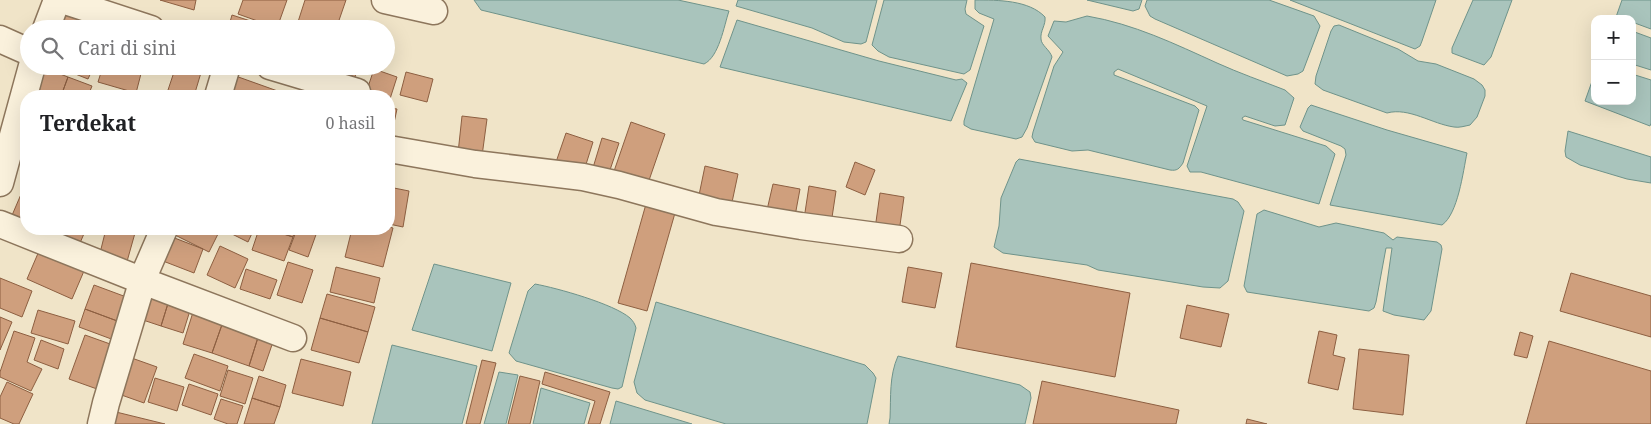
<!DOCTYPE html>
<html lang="id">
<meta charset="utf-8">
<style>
:root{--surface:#fff;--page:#f2f2f2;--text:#202124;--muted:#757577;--line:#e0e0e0}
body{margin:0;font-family:"Noto Serif",serif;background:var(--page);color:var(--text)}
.controls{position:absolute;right:15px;top:15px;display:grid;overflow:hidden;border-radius:10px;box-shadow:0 5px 20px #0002}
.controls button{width:45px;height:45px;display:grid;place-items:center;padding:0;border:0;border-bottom:1px solid var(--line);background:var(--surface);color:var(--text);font:25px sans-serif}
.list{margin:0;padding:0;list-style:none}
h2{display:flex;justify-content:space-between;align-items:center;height:65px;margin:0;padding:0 20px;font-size:21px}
h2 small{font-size:16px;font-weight:400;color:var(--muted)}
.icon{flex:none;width:28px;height:28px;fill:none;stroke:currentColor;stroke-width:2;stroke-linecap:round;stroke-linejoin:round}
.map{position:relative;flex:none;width:1651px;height:424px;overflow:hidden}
.search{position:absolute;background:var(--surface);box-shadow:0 5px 20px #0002;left:20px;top:20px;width:375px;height:55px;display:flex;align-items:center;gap:12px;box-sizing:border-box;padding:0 18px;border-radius:28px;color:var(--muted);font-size:19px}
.panel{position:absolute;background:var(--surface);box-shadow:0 5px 20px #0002;left:20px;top:90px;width:375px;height:145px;border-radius:20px}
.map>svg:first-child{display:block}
</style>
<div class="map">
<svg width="1651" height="424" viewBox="0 0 1651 424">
<rect width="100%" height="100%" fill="#f0e4c8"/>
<!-- water -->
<path fill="#a9c4bc" stroke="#6f938a" d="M474,0h204l51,11c-5,15 -10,46 -25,53l-223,-54z
M738,0h139l-11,42 -5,2 -17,-2 -32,-14 -76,-22z
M884,0h83l-2,9 1,5 18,12 -14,44 -6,4 -75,-17 -11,-6 -6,-6z
M975,0c23,0 54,0 70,17 1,8 -5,14 -4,22 0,6 9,11 11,18l-25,71 -5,9 -6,2 -45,-10 -7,-4v-4l30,-102 -15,-6 -4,-4z
M1087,0h55l-3,9 -6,2z
M1147,0h122l45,16 6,10 -17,45 -5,3 -11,2 -132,-57 -5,-3 -5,-10z
M1290,0h146l-14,41 -2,5 -5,3z
M1473,0h39l-21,57 -7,8 -32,-12v-5z
M1622,0h29v29l-19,-7v-3h-10l-6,-2z
M1087,16c47,8 88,28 130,47 22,10 45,18 68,27l9,8 -9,27 -10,1 -30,-10 -3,2 1,2 83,26 9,8 -16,50 -118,-32h-11l-3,-6 20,-60 -89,-37 -4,3v3l81,31 4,4 -16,53c-4,6 -6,8 -13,7l-82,-20 -16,1 -37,-9 -3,-5 1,-5 21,-66 9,-14 -15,-16 6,-15 12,1z
M737,20l142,41 77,19 6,-1 5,4 -16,38 -231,-54z
M1339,25l59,24 20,12 18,3 38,15 8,6 3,5v6l-8,21 -7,8c-5,1 -11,3 -16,2 -22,-3 -45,-20 -67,-14l-64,-23 -8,-6 1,-8 15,-45 3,-5z
M1632,31l19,7v32l-19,-6z
M1595,73v28h37v-27l19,6v43l-1,3 -65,-25z
M1311,105l76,25 80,23c-4,19 -9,61 -25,72l-112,-20 16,-50 -1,-6 -4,-3 -38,-15 -3,-4 8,-19z
M1568,131l83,26v26l-24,-4 -47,-14 -14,-8 -1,-6z
M1019,159l214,40 5,3 6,9 -16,70 -8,7 -17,-1 -105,-17 -11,-5 -84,-12 -9,-6 5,-21 2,-28 15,-36z
M1264,210l55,17 17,-4 48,10 9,7 4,-3 40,5 4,3 1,4 -11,62 -7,9 -30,-5 -11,-4 9,-63h-6l-10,54 -2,6 -5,3 -122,-19 -3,-6 13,-72z
M434,264l77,19 -19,68 -80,-21z
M535,284c22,4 79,20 95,34 3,3 5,6 6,10l-14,59 -4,2 -6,-1 -96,-27 -7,-8 19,-62z
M656,302l209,63 8,8 3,5 -9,46h-141l-81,-24 -8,-7 -3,-11z
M392,345l85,21 -15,58h-90z
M898,356l122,29 10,7 1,6 -6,26h-136l1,-6c1,-21 -1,-42 8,-62z
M499,372l19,3 -12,49h-22z
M541,388l49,15 -6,21h-51z
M616,401l76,23h-82z"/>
<!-- building -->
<path fill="#cf9f7d" stroke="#8d5f41" d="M160,0h36l-2,10z
M243,0h44l-10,28 -39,-14z
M305,0h41l-10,29h-30l-9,-4z
M64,11l44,18h-51z
M232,15l31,10 -1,4h-34z
M344,21l23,8h-25z
M264,25l14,4h-15z
M39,66l29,11 -7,19h-6l-26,-9z
M55,66h39l-6,13z
M103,66h40l-7,27 -38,-11z
M176,66h27l-9,30h-28z
M330,66h28l-3,11 -26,-9z
M374,69l23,8 -8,25v-6h-24z
M406,72l27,7 -6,23 -27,-7z
M230,74l56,20v2h-64z
M68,77l24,9 -4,10h-27z
M114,92l15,4h-16z
M389,108l8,1 -8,37z
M462,116l25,3 -5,37 -24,-3z
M631,122l34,12 -19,55 -34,-12z
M26,127v37l-18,-6z
M566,133l27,9 -10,32 -28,-9z
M602,138l17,5 -11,33 -16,-5z
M855,162l20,8 -10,25 -19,-8z
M705,166l33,8 -7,33 -33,-7z
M773,184l27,5 -5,27 -28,-6z
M809,186l27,5 -5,33 -27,-5z
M389,187l20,4 -6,36 -14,-3z
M22,192l4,2v33l-16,-7z
M880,193l24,4 -5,35 -24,-3z
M646,204l29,9 -28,98 -29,-8z
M389,227l4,1 -10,39 -38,-10 7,-28h37z
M37,229h23l-5,11z
M60,229h26l-9,21 -22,-10z
M106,229h15l14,4 -9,32 -27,-8z
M171,229h46l3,1 -11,22 -40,-20z
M222,229h32l-6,13z
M259,229h9l25,8 -9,24 -32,-11z
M268,229h28l-3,8z
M297,229h21l-10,28 -19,-7z
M172,237l31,12 -9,24 -31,-12z
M220,246l28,13 -13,29 -28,-13z
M39,251l45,20 -12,28 -45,-20z
M288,262l25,8 -11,33 -25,-8z
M971,263l159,30 -15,84 -159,-30z
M336,267l44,11 -6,25 -44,-11z
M908,267l34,6 -7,35 -33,-6z
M246,269l31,11 -7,19 -30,-10z
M1571,273l80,23v41l-91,-26z
M0,278l32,13 -10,26 -22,-9z
M94,285l35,13 -9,24 -35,-13z
M144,288l26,9 -9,29 -27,-9z
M327,294l48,13 -7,25 -48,-14z
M170,297l22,7 -9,29 -22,-7z
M1187,305l42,9 -8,33 -41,-9z
M85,309l35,13 -6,18 -35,-13z
M194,309l30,10 -12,34 -29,-9z
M38,310l37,11 -7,23 -37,-11z
M0,317l12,5 -12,28z
M320,318l48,14 -9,31 -48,-13z
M224,319l36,12 -11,35 -37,-13z
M14,331l21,7 -8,24 15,7 -11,22 -31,-14v-5z
M260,331l15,5 -12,35 -14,-5z
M1319,331l18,4 -4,20 12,3 -7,32 -30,-7z
M1520,332l13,4 -6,22 -13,-3z
M85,335l28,10 -16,44 -28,-10z
M41,340l23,9 -6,20 -24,-9z
M1549,341l102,30v53h-125z
M1359,349l50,6 -6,60 -50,-6z
M194,354l34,12 -8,25 -35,-13z
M126,356l31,11 -13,36 -31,-11z
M301,359l50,13 -8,34 -51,-13z
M482,360l14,3 -16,61h-14z
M228,370l25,8 -8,26 -25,-8z
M545,372l65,20 -10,32h-12l7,-23 -53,-17z
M259,376l27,9 -6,22 -28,-9z
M520,376l20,5 -10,43h-22z
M155,378l29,9 -7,24 -29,-9z
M1042,381l137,29 -3,14h-143z
M7,382l26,12 -14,30h-5l-14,-6v-21z
M189,384l29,10 -7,21 -29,-10z
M252,398l28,9 -6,17h-30z
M221,399l22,7 -6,18h-9l-14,-5z
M112,411l53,13h-56z
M1247,419l20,5h-21z"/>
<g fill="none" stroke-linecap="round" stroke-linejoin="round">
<defs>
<path id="minor" d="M62,0l89,29
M385,0l49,11
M46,29l11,-29
M0,39l29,13
M270,66l87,26 1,4
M218,96l9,-30
M389,149l86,15 108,13 36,8 97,27 85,14 98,13
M0,183l32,-117
M0,224l143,57 150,57
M101,424l5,-21 39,-130 19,-44"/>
</defs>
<!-- minor casing -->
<use href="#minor" stroke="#8d765c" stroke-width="29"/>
<!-- minor -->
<use href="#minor" stroke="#faf1dc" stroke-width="26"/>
</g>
</svg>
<div class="controls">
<button>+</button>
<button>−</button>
</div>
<div class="search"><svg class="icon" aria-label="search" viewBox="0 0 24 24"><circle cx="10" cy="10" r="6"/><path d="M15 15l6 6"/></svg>Cari di sini</div>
<section class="panel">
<h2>Terdekat<small>0 hasil</small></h2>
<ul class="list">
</ul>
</section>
</div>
